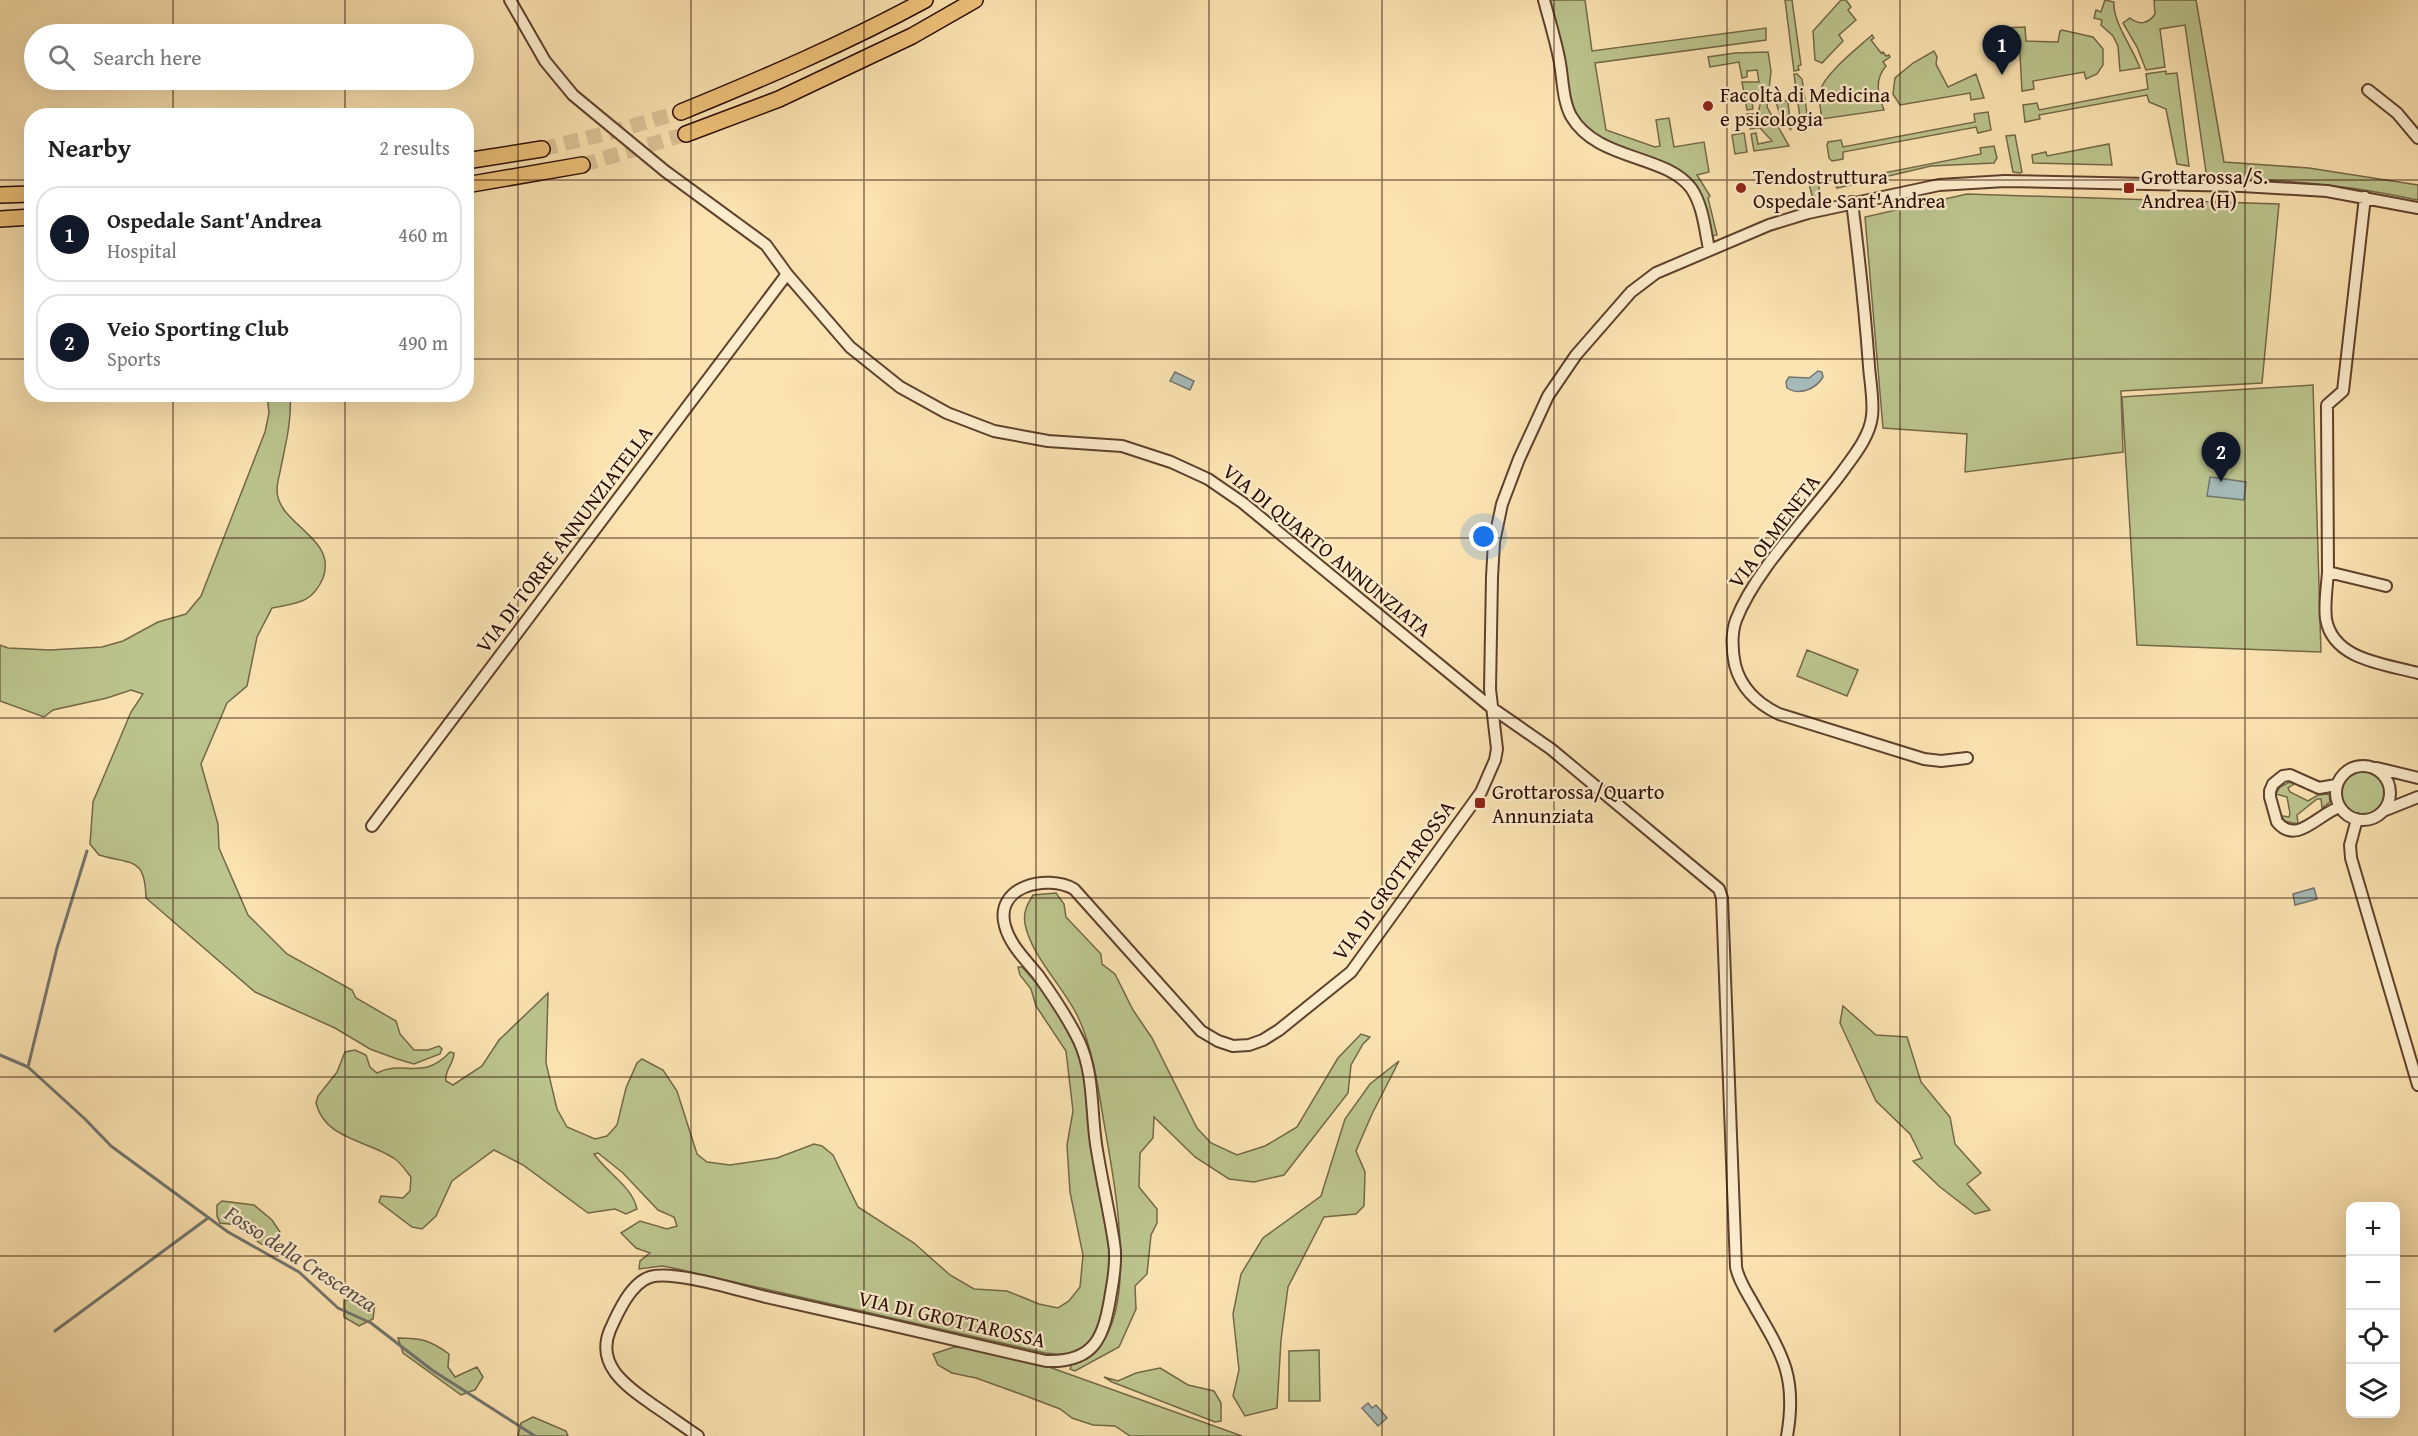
<!DOCTYPE html>
<meta charset="utf-8">
<style>
:root{--surface:#fff;--page:#f6f6f6;--text:#222;--muted:#767676;--line:#e0e0e0;--accent:#111827}
body{margin:0;font-family:"Gentium Book Plus",serif;background:var(--page);color:var(--text)}
.controls{position:absolute;right:18px;bottom:18px;display:grid;overflow:hidden;border-radius:12px;box-shadow:0 6px 24px #0002}
.controls button{width:54px;height:54px;display:grid;place-items:center;padding:0;border:0;border-bottom:2px solid var(--line);background:var(--surface);color:var(--text);font:30px sans-serif}
.you{position:absolute;left:1484px;top:537px;width:21px;height:21px;margin:-15px;border:4px solid #fff;border-radius:50%;background:#1a73e8;box-shadow:0 0 0 9px #1a73e833}
.badge{display:grid;place-items:center;width:39px;height:39px;border-radius:50%;background:var(--accent);color:#fff;font-size:20px;font-weight:700}
.pin{position:absolute;translate:-50% -50px;filter:drop-shadow(0 2px 3px #0008)}
.pin::after{content:'';position:absolute;top:32px;width:21px;height:18px;background:inherit;clip-path:polygon(0 0,100% 0,50% 100%)}
.list{margin:0;padding:0;list-style:none}
h2{display:flex;justify-content:space-between;align-items:center;height:78px;margin:0;padding:0 24px;font-size:26px}
h2 small{font-size:20px;font-weight:400;color:var(--muted)}
.list li{display:grid;grid-template-columns:39px 1fr auto;gap:18px;align-items:center;box-sizing:border-box;height:96px;margin:0 12px 12px;padding:0 12px;border:2px solid var(--line);border-radius:24px}
.list b{display:block;font-size:22px;white-space:nowrap}
.list p{margin:0;font-size:20px;white-space:nowrap;color:var(--muted)}
.list em{font-size:20px;font-style:normal;color:var(--muted)}
.icon{flex:none;width:33px;height:33px;fill:none;stroke:currentColor;stroke-width:2;stroke-linecap:round;stroke-linejoin:round}
.map{position:relative;flex:none;width:2418px;height:1436px;overflow:hidden}
.search{position:absolute;background:var(--surface);box-shadow:0 6px 24px #0002;left:24px;top:24px;width:450px;height:66px;display:flex;align-items:center;gap:15px;box-sizing:border-box;padding:0 21px;border-radius:33px;color:var(--muted);font-size:22px}
.panel{position:absolute;background:var(--surface);box-shadow:0 6px 24px #0002;left:24px;top:108px;width:450px;height:294px;border-radius:24px}
.map>svg:first-child{display:block}
</style>
<div class="map">
<svg width="2418" height="1436" viewBox="0 0 2418 1436">
<rect width="100%" height="100%" fill="#fce4b2"/>
<filter id="stains"><feTurbulence type="fractalNoise" baseFrequency=".00333" numOctaves="4"/><feColorMatrix values="0 0 0 0 .2 0 0 0 0 .09 0 0 0 0 .02 0 0 0 .5 -.17"/></filter>
<radialGradient id="worn" r=".72"><stop offset=".6" stop-color="#630" stop-opacity="0"/><stop offset="1" stop-color="#630" stop-opacity=".3"/></radialGradient>
<!-- green -->
<path fill="#bcc58e" stroke="#746847" stroke-width="1.5" d="M1548,0h37l7,51 174,-23v12l-171,23 11,67 49,17 5,-1 -4,-26 13,-2 5,29 30,-5 5,30 -12,3 13,21 -2,2 9,37 -5,1 -15,-48 -87,-42 -23,-16 -17,-22z
M1785,0h7l9,65 -3,1 1,4 -5,1z
M1841,0h5l5,7 -3,3 8,10 -17,15 4,6 -21,22 -7,-3 -2,-29z
M2105,0l9,2c-2,19 19,46 26,66l-20,3 -2,-25 -5,-10 -12,-11 1,-5 -8,-2 2,-8 5,2z
M2154,0h42l28,162 85,6 109,17v15c-69,-15 -141,-22 -211,-21l-22,-154 -25,4 5,38 -19,3 -9,-23 -14,-24 7,-5c10,8 19,5 25,-4z
M2025,27l1,14 32,1 2,-11 2,-1 31,7 10,12v16l-6,9 -11,5 -2,-7 -51,9 1,8 -12,2 -3,-55 -15,1 -1,-9z
M1872,35l2,3 -3,2 10,13 2,-1 3,4 3,-1 1,2 -7,5 3,4c-12,14 -8,28 -2,44l-62,9c-1,-8 -4,-20 -2,-28 4,-17 39,-44 52,-56z
M1934,51l3,6 -1,7 12,23 28,-13 8,24 -13,2 -1,-7 -70,12 -7,-11 2,-16 18,-15z
M1768,52l3,19 -4,36 22,39 -35,5 -3,-17 5,-1 2,11 14,-3 -12,-13 -10,1 -3,-15h11l3,-14 -9,1 1,8 -6,1 -5,-28h17l-2,-12 -10,1v6l-5,1 -3,-16 -29,5 -2,-10 27,-4z
M2166,71v3l11,-1 12,93 -12,-2 -11,-55 -17,-7 -2,-7 -108,20 1,4 -15,3 -2,-17 14,-2 2,7 109,-21 -2,-15z
M1794,74h3l5,5 7,48 -4,5h-3z
M1782,99l6,3 3,28 -12,-18 -3,-10z
M1988,112l3,18 -13,3 -2,-6 -133,25v7l-11,2 -3,-3 -2,-13 1,-3 13,-2 2,7 132,-25 -1,-8z
M1744,133l3,19 -12,2 -3,-19z
M2015,135l7,37 -2,1 -7,-1 -7,-36z
M2109,144l3,21 -79,-2 -1,-8 14,-3 1,4z
M1994,146l3,12 -3,5 -63,3 -94,22 -4,-10 13,-4 2,6 133,-26 -1,-6z
M1813,175l3,1 6,24 -8,3 -6,-23 1,-3z
M1967,194l312,10 -17,179 -141,8 2,61 -158,20 2,-38 -84,-6 -18,-211z
M2313,385l8,267 -184,-7 -15,-248z
M267,395h23c2,24 -4,48 -9,72 -1,7 -4,15 -4,23 0,35 61,47 46,88 -11,26 -27,25 -51,30l-15,29 -10,49 -20,17 -26,61 17,60 1,24 29,67 39,39 65,36 4,8 40,23 4,13 14,16h14l11,-4 3,3 -2,5 -26,10 -17,-5 -27,-10 -35,-21 -80,-36 -109,-94c-1,-42 -14,-33 -47,-43l-9,-11 3,-42 38,-90 12,-18 -12,-4 -24,8 -54,12 -9,7 -44,-16v-56l8,3 42,2 52,-3 21,-6 35,-19 28,-8 15,-18 64,-164 4,-19z
M1807,650l51,20 -11,26 -50,-20z
M2341 793a22 22 0 1 1 44 0a22 22 0 1 1-44 0Z
M2290,782l4,2 -6,4 2,4 18,9 10,-6 11,-1 1,8 -8,6 -1,-9h-4l-20,16 1,9 -14,-3 -2,-5 7,1 1,-4 -3,-16 -11,-3 4,-7z
M1056,893l8,11 2,13 35,37 1,10 13,10 18,36 19,28 45,90 14,15 26,12 28,-9 32,-19 41,-69 23,-24 9,3 -7,7 -12,21 -3,28 -64,82 -30,7 -25,-3 -34,-22 -41,-40 -1,21 -13,15 -1,34 18,22v14l-6,12 -4,39 -12,12 1,23 -17,38 -44,24 -5,-2 2,-6c75,-17 43,-175 34,-229 -7,-38 -11,-79 -27,-115 -14,-31 -47,-61 -54,-95 -2,-12 2,-19 8,-29z
M1018,967h4l25,28 28,42 11,36 28,207 -10,41 -14,20 -11,10 -14,4 -20,-2 -372,-85 -11,-2 -23,3 1,-8 10,-8 -14,-5 -15,-15 19,-12 27,8 10,-3 -3,-9 -16,-7 -35,-37 -25,-20 -4,1c13,19 38,32 43,55l-11,5 -11,-5 -27,4 -65,-48 -29,-15 -42,31 -16,35 -14,13 -10,-2 -33,-25 2,-6 22,2 7,-7 1,-14c-5,-6 -10,-14 -16,-18 -27,-19 -70,-19 -79,-56l2,-7 19,-24 8,-20 10,-2 11,5 4,12 7,6c27,-14 45,9 73,-21l4,1c0,11 -10,17 -8,28l7,4 29,-19 17,-26 49,-47 -2,70 11,46 10,18 28,12 12,-3 10,-11 9,-37 11,-25 5,-4 21,11 14,21 20,63 10,8 23,3 47,-7 37,-14 8,2 11,9 25,52 56,36 36,32 24,14 33,2 32,13 19,4 11,-7 11,-14 3,-32 -13,-63 -3,-47 6,-34 -7,-60 -30,-45 -5,-17 -11,-14z
M1843,1006l33,29 31,2 14,45 29,35 5,27 26,29 -14,11 23,26 -15,4 -35,-27 -27,-26 9,-3 -12,-24 -34,-33 -36,-78z
M1399,1061l-27,53 -16,37 9,21 -1,34 -8,8 -32,3 -36,70 -7,53 -4,68 -32,8 -12,-20 6,-26 -6,-56 8,-40 22,-36 58,-42 24,-77 25,-35z
M222,1201l32,4 18,15 8,12 -1,11c-25,9 -22,-10 -39,-17 -6,-2 -14,-2 -20,-3l-3,-7v-11z
M364,1298l11,4 -2,17 -14,7 -15,-9v-17z
M398,1338c23,0 32,2 51,16l-1,13 7,10 22,-10 6,10 -8,13 -14,5 -58,-42z
M954,1347l25,2 70,18 193,69h-112l-15,-10 -22,-1 -21,-7 -12,-9 -34,-13 -50,-18 -24,-5 -14,-8 -5,-11z
M1319,1350l1,51h-31v-50z
M1160,1368l28,17 26,6 7,12v18l-6,1 -103,-40 -8,-5 14,4 18,-8z
M533,1417l33,14 2,5h-50l3,-13z"/>
<!-- water -->
<path fill="#a5bbb9" stroke="#74756f" stroke-width="1.5" d="M1818,371l4,1 1,5c-7,12 -24,19 -36,11l-1,-6 3,-5 20,1z
M1175,372l19,9 -4,9 -20,-9z
M2210,477l36,5 -2,18 -37,-4z
M2314,888l3,11 -22,6 -2,-11z
M1368,1403l4,5 4,-3 11,13 -9,8 -16,-18z"/>
<g fill="none" stroke-linecap="round" stroke-linejoin="round">
<!-- stream -->
<path stroke="#74756f" stroke-width="3" d="M0,1055l28,12 57,52 26,27 117,86 71,40 39,36 33,15 61,47 103,66
M28,1067l29,-119 30,-97
M55,1331l153,-113"/>
<!-- highway-tunnel -->
<path stroke="#ddc397" stroke-width="15" stroke-dasharray="15 8" stroke-linecap="butt" d="M542,149l66,-16 73,-21
M582,165l104,-31"/>
<defs>
<path id="minor" d="M510,0l35,61 28,34 92,76 101,74 21,29 63,73 50,40 47,26 47,18 54,10 74,5 49,16 37,17 35,24 249,205 59,41 168,140 3,9 14,369c3,16 13,28 20,42 28,48 41,70 31,127
M1544,0c5,19 11,38 15,58 4,18 3,41 12,58 26,45 94,38 120,72 12,17 14,42 18,61
M2368,90l29,23 21,25
M2365,197l-22,194 -16,14 1,167 58,14
M1852,202c7,55 13,109 17,164 1,15 5,35 3,50 -2,19 -16,37 -27,52 -33,46 -89,100 -109,152 -5,14 -4,30 -1,45 6,23 23,39 44,49l145,45 17,2 26,-3
M2328,572c-1,15 -4,32 -2,47 7,41 59,45 92,54
M2336 793a27 27 0 1 1 54 0a27 27 0 1 1-54 0Z
M2377,768l41,10
M2336,785l-17,3 -29,-13 -7,1 -10,8 -3,7v6l7,25c20,24 42,-9 63,-15
M2383,811l35,-14
M2357,819l-7,26 1,13 67,227
M372,826l415,-552
M698,1436c-15,-10 -30,-21 -45,-31 -25,-18 -58,-39 -43,-75 8,-18 21,-47 40,-53 23,-7 87,13 112,19 95,21 189,43 284,65 50,2 58,-25 65,-68 3,-16 6,-34 3,-50 -5,-33 -13,-66 -18,-99 -5,-34 -2,-71 -17,-103 -11,-23 -26,-45 -41,-66 -12,-15 -28,-30 -33,-49 -11,-40 42,-52 69,-37l127,142 17,10 15,5 16,-1 14,-5 16,-10 72,-58 130,-180 14,-32 2,-11 -7,-60 2,-112 2,-35 8,-38 17,-45 29,-63 28,-41 55,-63 25,-19 113,-48 39,-12 131,-28 66,-4 237,5 85,5 91,17"/>
<path id="highway" d="M681,112c83,-34 165,-69 244,-112
M686,134l93,-35 133,-63 63,-36
M466,161l76,-12
M466,185l116,-20
M0,195l32,-1
M0,219l32,-2"/>
</defs>
<!-- minor casing -->
<use href="#minor" stroke="#5f412c" stroke-width="14"/>
<!-- highway casing -->
<use href="#highway" stroke="#2b0b00" stroke-width="18"/>
<!-- minor -->
<use href="#minor" stroke="#fdedcd" stroke-width="10"/>
<!-- highway -->
<use href="#highway" stroke="#eec279" stroke-width="15"/>
</g>
<!-- grid -->
<path fill="none" stroke="#2b0b00" stroke-width="1.5" stroke-opacity="0.55" d="M173,0v34M345,0v34M518,0v1436M691,0v1436M864,0v1436M1036,0v1436M1209,0v1436M1382,0v1436M1554,0v1436M1727,0v1436M1900,0v1436M2073,0v1436M2245,0v1436M173,80v36M345,80v36M0,180h32M466,180h1952M0,359h32M466,359h1952M173,394v1042M345,394v1042M0,538h2418M0,718h2418M0,898h2418M0,1077h2418M0,1256h2350M2396,1256h22"/>
<!-- markers -->
<g fill="#8f2418" stroke="#fdedcd" stroke-width="2">
<circle cx="1708" cy="106" r="6"/>
<circle cx="1741" cy="188" r="6"/>
<rect x="2123" y="182" width="12" height="12" rx="3"/>
<rect x="1474" y="797" width="12" height="12" rx="3"/>
</g>
<g text-anchor="middle" dominant-baseline="central" stroke-width="4.5" stroke-linejoin="round" paint-order="stroke">
<!-- poi labels -->
<g font-size="21" fill="#2b0b00" stroke="#fdedcd" text-anchor="start">
<text x="1720" y="94">Facoltà di Medicina<tspan x="1720" dy="24">e psicologia</tspan></text>
<text x="1753" y="176">Tendostruttura<tspan x="1753" dy="24">Ospedale Sant'Andrea</tspan></text>
<text x="2141" y="176">Grottarossa/S.<tspan x="2141" dy="24">Andrea (H)</tspan></text>
<text x="1492" y="791">Grottarossa/Quarto<tspan x="1492" dy="24">Annunziata</tspan></text>
</g>
<!-- street labels -->
<g font-size="21" fill="#2b0b00" stroke="#fdedcd">
<text transform="translate(1774 531) rotate(-53)">VIA OLMENETA</text>
<text transform="translate(564 539) rotate(-53)">VIA DI TORRE ANNUNZIATELLA</text>
<text transform="translate(1327 550) rotate(39)">VIA DI QUARTO ANNUNZIATA</text>
<text transform="translate(1393 880) rotate(-54)">VIA DI GROTTAROSSA</text>
<text transform="translate(952 1319) rotate(13)">VIA DI GROTTAROSSA</text>
</g>
<!-- water labels -->
<g font-size="22" font-style="italic" fill="#5c514a" stroke="#fdedcd">
<text transform="translate(301 1258) rotate(33)">Fosso della Crescenza</text>
</g>
</g>
<rect width="100%" height="100%" filter="url(#stains)"/>
<rect width="100%" height="100%" fill="url(#worn)"/>
</svg>
<div class="controls">
<button>+</button>
<button>−</button>
<button><svg class="icon" aria-label="locate" viewBox="0 0 24 24"><circle cx="12" cy="12" r="6"/><path d="M12 2v4M12 18v4M2 12h4M18 12h4"/></svg></button>
<button><svg class="icon" aria-label="layers" viewBox="0 0 24 24"><path d="M12 4l9 5-9 5-9-5zM3 14l9 5 9-5"/></svg></button>
</div>
<div class="you"></div>
<div class="pin badge" style="left:2002px;top:75px">1</div>
<div class="pin badge" style="left:2221px;top:482px">2</div>
<div class="search"><svg class="icon" aria-label="search" viewBox="0 0 24 24"><circle cx="10" cy="10" r="6"/><path d="M15 15l6 6"/></svg>Search here</div>
<section class="panel">
<h2>Nearby<small>2 results</small></h2>
<ul class="list">
<li><span class="badge">1</span><div><b>Ospedale Sant'Andrea</b><p>Hospital</p></div><em>460 m</em></li>
<li><span class="badge">2</span><div><b>Veio Sporting Club</b><p>Sports</p></div><em>490 m</em></li>
</ul>
</section>
</div>
